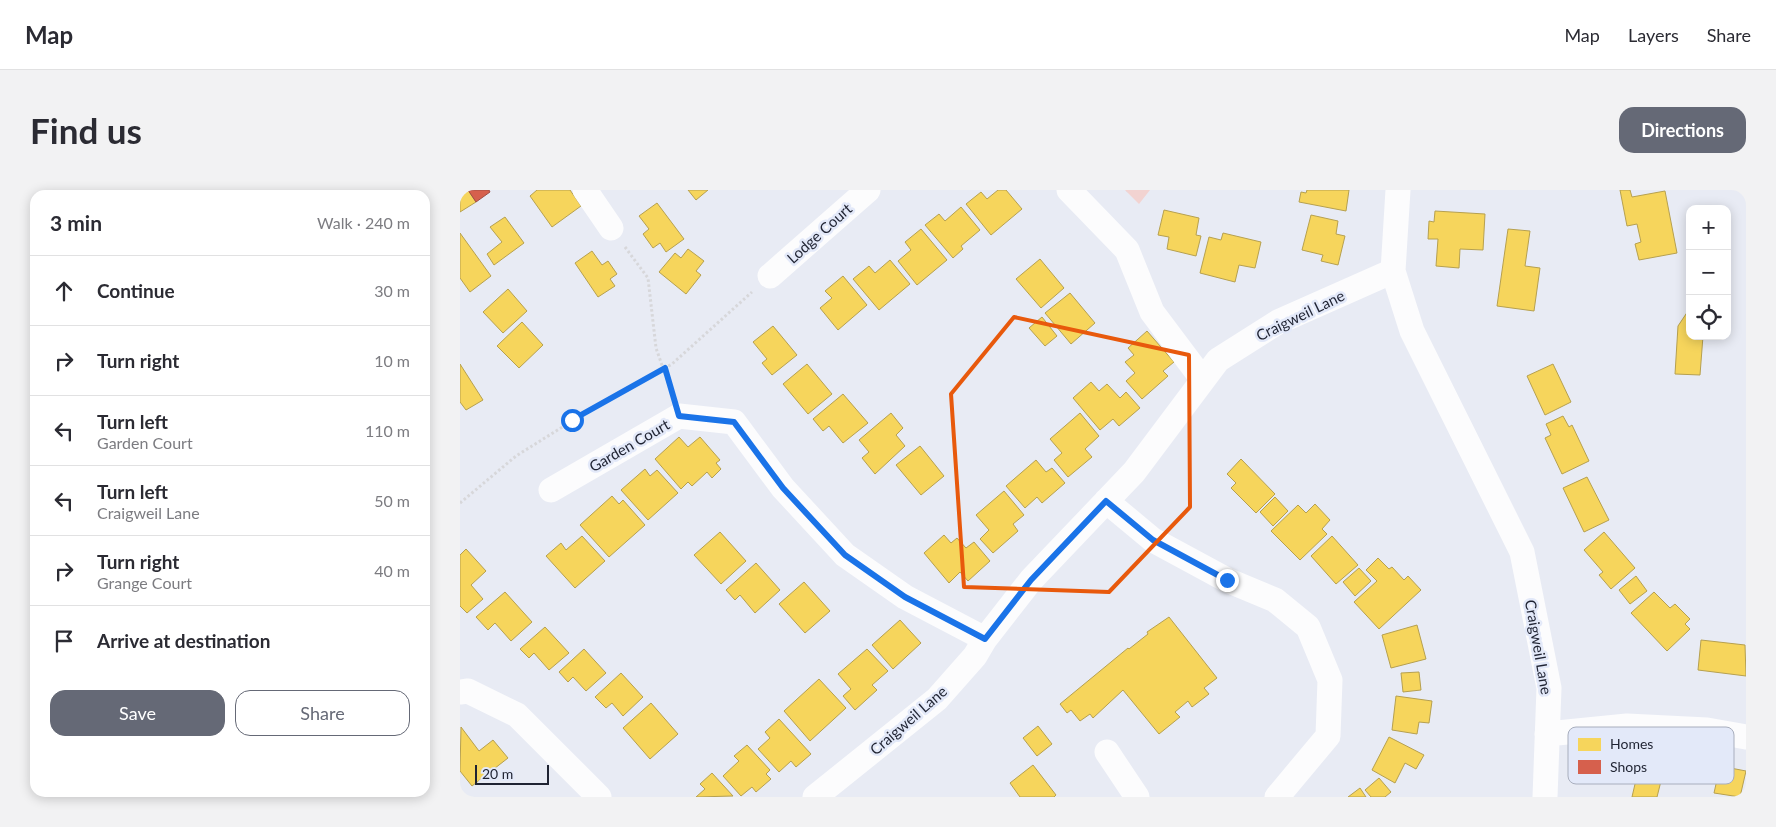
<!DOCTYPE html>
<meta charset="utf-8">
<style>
:root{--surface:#fff;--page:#f2f2f3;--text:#2b2b33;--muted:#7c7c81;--line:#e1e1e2;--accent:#656976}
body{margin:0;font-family:Lato,sans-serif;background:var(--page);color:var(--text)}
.controls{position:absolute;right:15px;top:15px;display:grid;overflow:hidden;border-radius:10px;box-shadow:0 2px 12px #0003}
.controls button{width:45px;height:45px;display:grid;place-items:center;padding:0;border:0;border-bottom:1px solid var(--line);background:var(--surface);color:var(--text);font:25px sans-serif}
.scale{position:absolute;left:15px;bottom:12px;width:74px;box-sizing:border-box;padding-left:5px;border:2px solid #1f2332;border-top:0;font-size:14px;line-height:18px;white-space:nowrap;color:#1f2332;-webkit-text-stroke:4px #e3e9f9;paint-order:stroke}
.stop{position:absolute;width:15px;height:15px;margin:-11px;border:4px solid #1a73e8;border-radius:50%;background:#fff}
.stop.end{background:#1a73e8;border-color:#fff;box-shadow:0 1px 5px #0008}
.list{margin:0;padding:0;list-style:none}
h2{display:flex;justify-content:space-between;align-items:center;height:65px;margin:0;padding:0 20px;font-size:21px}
h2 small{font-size:16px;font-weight:400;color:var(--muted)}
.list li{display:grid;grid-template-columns:32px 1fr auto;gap:15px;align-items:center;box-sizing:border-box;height:70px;padding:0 20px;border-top:1px solid var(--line)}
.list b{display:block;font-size:19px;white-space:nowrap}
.list p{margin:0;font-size:16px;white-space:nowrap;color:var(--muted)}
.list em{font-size:16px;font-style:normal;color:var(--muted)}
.actions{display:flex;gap:10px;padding:15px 20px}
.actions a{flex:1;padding:11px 0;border:1px solid var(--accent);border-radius:15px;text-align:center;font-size:18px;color:var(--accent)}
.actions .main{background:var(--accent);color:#fff}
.icon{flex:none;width:28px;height:28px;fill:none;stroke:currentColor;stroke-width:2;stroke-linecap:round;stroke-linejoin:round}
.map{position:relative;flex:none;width:1286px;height:607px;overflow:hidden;border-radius:15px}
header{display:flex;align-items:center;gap:30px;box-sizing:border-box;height:70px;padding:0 25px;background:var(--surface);border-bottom:1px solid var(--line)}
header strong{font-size:24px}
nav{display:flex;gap:28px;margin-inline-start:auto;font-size:18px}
.intro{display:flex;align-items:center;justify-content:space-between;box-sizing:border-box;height:120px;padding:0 30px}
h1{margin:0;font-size:35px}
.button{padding:12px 22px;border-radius:15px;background:var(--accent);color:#fff;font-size:18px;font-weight:700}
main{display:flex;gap:30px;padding:0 30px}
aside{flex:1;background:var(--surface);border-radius:15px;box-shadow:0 2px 12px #0003}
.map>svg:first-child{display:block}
</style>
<header>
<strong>Map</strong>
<nav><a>Map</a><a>Layers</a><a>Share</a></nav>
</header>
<div class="intro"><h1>Find us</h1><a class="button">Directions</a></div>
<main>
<aside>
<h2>3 min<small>Walk · 240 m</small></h2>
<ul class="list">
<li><svg class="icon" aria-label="ahead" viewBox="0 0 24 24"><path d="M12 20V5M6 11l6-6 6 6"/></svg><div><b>Continue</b></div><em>30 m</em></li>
<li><svg class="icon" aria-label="right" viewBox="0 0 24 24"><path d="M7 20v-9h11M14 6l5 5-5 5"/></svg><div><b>Turn right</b></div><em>10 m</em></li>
<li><svg class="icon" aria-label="left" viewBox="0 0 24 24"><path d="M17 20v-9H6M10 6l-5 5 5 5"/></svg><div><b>Turn left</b><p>Garden Court</p></div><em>110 m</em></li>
<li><svg class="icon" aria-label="left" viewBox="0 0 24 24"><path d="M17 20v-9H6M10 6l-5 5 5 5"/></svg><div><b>Turn left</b><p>Craigweil Lane</p></div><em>50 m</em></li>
<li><svg class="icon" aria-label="right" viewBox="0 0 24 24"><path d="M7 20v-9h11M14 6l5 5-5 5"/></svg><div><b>Turn right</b><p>Grange Court</p></div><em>40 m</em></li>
<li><svg class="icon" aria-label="arrive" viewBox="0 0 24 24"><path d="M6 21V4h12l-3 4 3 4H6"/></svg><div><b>Arrive at destination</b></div></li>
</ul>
<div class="actions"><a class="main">Save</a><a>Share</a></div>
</aside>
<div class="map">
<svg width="1286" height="607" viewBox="0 0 1286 607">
<defs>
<pattern id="forest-firs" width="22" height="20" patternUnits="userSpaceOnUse" patternTransform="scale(1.25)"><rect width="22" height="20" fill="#f2d3d1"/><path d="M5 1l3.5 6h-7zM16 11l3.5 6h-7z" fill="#cfb5b4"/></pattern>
</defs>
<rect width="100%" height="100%" fill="#e8ebf4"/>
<!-- forest -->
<path fill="url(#forest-firs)" d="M665,0h25l-11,14z"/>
<!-- homes -->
<path fill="#f6d55c" stroke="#b6a04f" d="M0,0h8l8,12 -16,10z
M110,0l11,16 -29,21 -22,-31 7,-6z
M228,0h20l-12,10z
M538,0h8l16,19 -31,26 -25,-31 15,-12 6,7z
M847,0h42l-3,21 -47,-9 2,-10 5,1z
M1160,0h10l2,7 33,-6 12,62 -38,7 -4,-16 6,-2 -4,-18 -10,2z
M197,13l27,36 -18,13 -6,-9 -7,5 -10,-14 6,-5 -10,-13z
M501,17l19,23 -19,16 2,3 -10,9 -28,-33 14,-11 6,7z
M704,20l35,8 -3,17 5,1 -5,20 -29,-7 2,-12 -11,-2z
M975,21l50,3 -2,36 -23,-1 -1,19 -23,-2 2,-27h-10l1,-18 5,1z
M851,25l27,6 -2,13 9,2 -7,29 -17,-4 2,-6 -21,-5z
M45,27l19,26 -30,22 -7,-11 15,-12 -12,-15z
M461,39l26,31 -30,25 -19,-24 13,-11 -6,-8z
M1048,39l22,2 -5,35 15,2 -6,43 -37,-5z
M0,43l31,43 -21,16 -10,-14z
M763,43l38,9 -6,26 -16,-3 -4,17 -35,-9 9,-36 12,3z
M228,59l16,12 -8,10 5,4 -15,19 -27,-22 16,-19 6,5z
M132,61l10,14 6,-4 9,13 -7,5 5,7 -17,11 -23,-34z
M580,69l24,29 -23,20 -25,-29z
M430,70l20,24 -31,26 -26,-31 16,-13 6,7z
M383,86l24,29 -29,25 -18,-22 12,-10 -7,-7z
M48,99l19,22 -24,22 -20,-21z
M610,103l25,30 -24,21 -26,-31z
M1230,118v28h13l-3,39 -25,-1 3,-48z
M582,127l15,19 -12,10 -16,-18z
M62,132l21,23 -24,23 -22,-22z
M313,136l24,29 -25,20 -10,-12 5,-4 -14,-17z
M687,141l27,31 -11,9 5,5 -26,23 -16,-18 9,-8 -10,-11 9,-7 -6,-7z
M0,174l23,36 -17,10 -6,-8z
M347,174l25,30 -24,20 -25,-30z
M1093,174l18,38 -26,13 -18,-39z
M631,192l8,9 8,-7 13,14 6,-6 14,16 -21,18 -6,-7 -13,11 -27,-32z
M383,204l25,29 -25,20 -14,-17 -6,5 -10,-12z
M431,223l12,15 -7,7 9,11 -30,28 -13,-16 7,-6 -10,-12z
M620,223l19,23 -14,13 7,8 -24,20 -14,-17 8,-7 -12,-14z
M1103,226l6,11 3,-2 17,36 -27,13 -17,-36 6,-3 -5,-11z
M219,247l9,10 12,-10 20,23 -4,3 5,6 -9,9 -5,-6 -15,14 -4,-4 -7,7 -26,-30z
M460,256l24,30 -23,19 -25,-30z
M781,269l34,35 -19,19 -25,-25 5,-5 -9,-9z
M576,270l10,12 6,-4 13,15 -23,20 -5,-6 -12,11 -19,-22z
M185,279l5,7 7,-6 21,23 -30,27 -27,-30z
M1127,287l22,43 -25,12 -21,-44z
M544,301l20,24 -11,9 5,7 -25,22 -13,-14 9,-9 -13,-15z
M152,306l7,8 4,-4 22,25 -36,32 -29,-32z
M815,307l13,14 -15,15 -13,-14z
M855,314l15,16 -8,9 5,5 -27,26 -29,-29 27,-26 8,8z
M260,342l26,29 -25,23 -27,-29z
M1144,342l31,36 -24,21 -12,-14 4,-3 -19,-22z
M484,345l7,8 6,-5 9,10 8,-6 16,19 -22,20 -8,-9 -11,11 -25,-30z
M122,346l23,25 -30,27 -29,-32 15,-13 5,7z
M872,346l26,29 -22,19 -25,-28z
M6,359l20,22 -15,14 12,14 -16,14 -7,-7v-51z
M918,368l11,11 3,-2 12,13 4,-4 13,14 -42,39 -25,-27 23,-21 -11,-11z
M296,373l24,27 -25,23 -15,-18 -5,5 -9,-10z
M899,378l12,13 -16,15 -12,-14z
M1176,386l11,15 -17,13 -11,-14z
M344,392l26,29 -25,22 -26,-29z
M45,402l27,30 -21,19 -16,-18 -7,7 -12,-13z
M1194,402l16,16 5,-4 15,15 -5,5 5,5 -23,22 -36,-38z
M709,427l48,61 -13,10 5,6 -17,13 -4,-6 -13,11 5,5 -21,17 -36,-44 -30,28 -3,-4 -10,7 -9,-11 -4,3 -7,-9 68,-56 1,1 19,-15 -1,-2z
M440,430l21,23 -28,26 -21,-24z
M957,435l9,34 -35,9 -9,-33z
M85,437l24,26 -20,17 -15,-17 -5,5 -9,-9z
M1241,450l44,5 1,31 -48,-6z
M124,459l22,24 -20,18 -13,-14 -5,5 -9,-10z
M407,459l21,22 -16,14 5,5 -22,20 -12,-14 8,-7 -13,-15z
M959,482l2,18 -18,2 -2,-19z
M161,483l22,24 -20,19 -11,-13 -6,5 -11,-11z
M359,489l27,29 -36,33 -26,-30z
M936,506l36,5 -3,22 -10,-1 -2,12 -25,-4z
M191,513l27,31 -28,25 -27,-31z
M319,529l32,35 -15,13 -5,-6 -12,11 -21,-23 12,-11 -5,-6z
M578,536l14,18 -15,12 -14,-18z
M1,537l18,24 14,-11 15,18 -36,28 -12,-15z
M929,547l35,18 -8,14 -11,-6 -10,20 -23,-13z
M287,555l23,25 -4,4 5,5 -15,13 -4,-5 -11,9 -18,-20 16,-15 -5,-5z
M1175,563l31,8 -9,36h-25l6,-26 -7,-1z
M573,575l23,30 -2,2h-34l-10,-14z
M1260,576l26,5 -6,26 -26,-4z
M252,583l21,23 -37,1 9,-8 -5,-5z
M919,588l12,14 -6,5h-14l-6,-7z
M900,598l6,9h-18z"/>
<!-- shops -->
<path fill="#d6604d" stroke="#9f4e45" d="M8,0h21l1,2 -14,10z"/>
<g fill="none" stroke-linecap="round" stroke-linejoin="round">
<!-- path -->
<path stroke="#d7d7da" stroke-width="3" stroke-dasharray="2.5 2.5" stroke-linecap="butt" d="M165,57l23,31 8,70 16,46
M0,313l56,-47 56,-35 100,-57 80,-72"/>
<!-- minor -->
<path stroke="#fcfcfd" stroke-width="25" d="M125,0l26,38
M609,0l58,60 25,62 51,68
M938,0l-5,81 19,60 110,221 27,136 -4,109
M310,86l98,-86
M91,300l128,-74 55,6 49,66 62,67 60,42 80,42
M646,311l47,39 74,40 48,20 33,27 22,53 -2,56 -51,61
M0,502l8,-1 49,24 82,82
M1087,544l80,-8 80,4 39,7
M647,562l30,45
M355,607l122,-98 38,-43 10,-17 46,-59 103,-108 84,-112 60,-38 115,-51"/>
</g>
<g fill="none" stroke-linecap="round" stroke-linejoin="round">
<!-- route -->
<path stroke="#1a73e8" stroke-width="6" d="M112,230l93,-52 14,48 55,6 49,66 62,67 60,42 80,42 46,-59 75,-79 47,39 74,40"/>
</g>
<!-- marked area -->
<path fill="none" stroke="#e8590c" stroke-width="4" stroke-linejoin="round" d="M554,127l175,38 1,152 -81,85 -145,-5 -13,-193z"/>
<g text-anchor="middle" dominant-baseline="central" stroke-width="5" stroke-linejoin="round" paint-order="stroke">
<!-- street labels -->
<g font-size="15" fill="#1f2332" stroke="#e3e9f9">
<text transform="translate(359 43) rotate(-42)">Lodge Court</text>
<text transform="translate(840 125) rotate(-26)">Craigweil Lane</text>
<text transform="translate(169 255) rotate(-30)">Garden Court</text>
<text transform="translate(1079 457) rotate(80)">Craigweil Lane</text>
<text transform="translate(448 530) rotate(-41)">Craigweil Lane</text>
</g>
</g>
<!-- legend -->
<rect x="1108" y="537" width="166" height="57" rx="8" fill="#e3e9f9" stroke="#a8aebd" stroke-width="1"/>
<rect x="1118" y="548" width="23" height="13" fill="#f6d55c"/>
<rect x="1118" y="570" width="23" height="14" fill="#d6604d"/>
<g font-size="14" fill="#1f2332">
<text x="1150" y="559">Homes</text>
<text x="1150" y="582">Shops</text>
</g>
</svg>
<div class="controls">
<button>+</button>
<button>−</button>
<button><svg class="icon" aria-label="locate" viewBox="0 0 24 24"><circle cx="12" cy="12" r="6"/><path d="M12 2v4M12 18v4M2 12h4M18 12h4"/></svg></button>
</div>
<div class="scale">20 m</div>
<div class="stop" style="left:112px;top:230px"></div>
<div class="stop end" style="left:767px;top:390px"></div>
</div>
</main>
